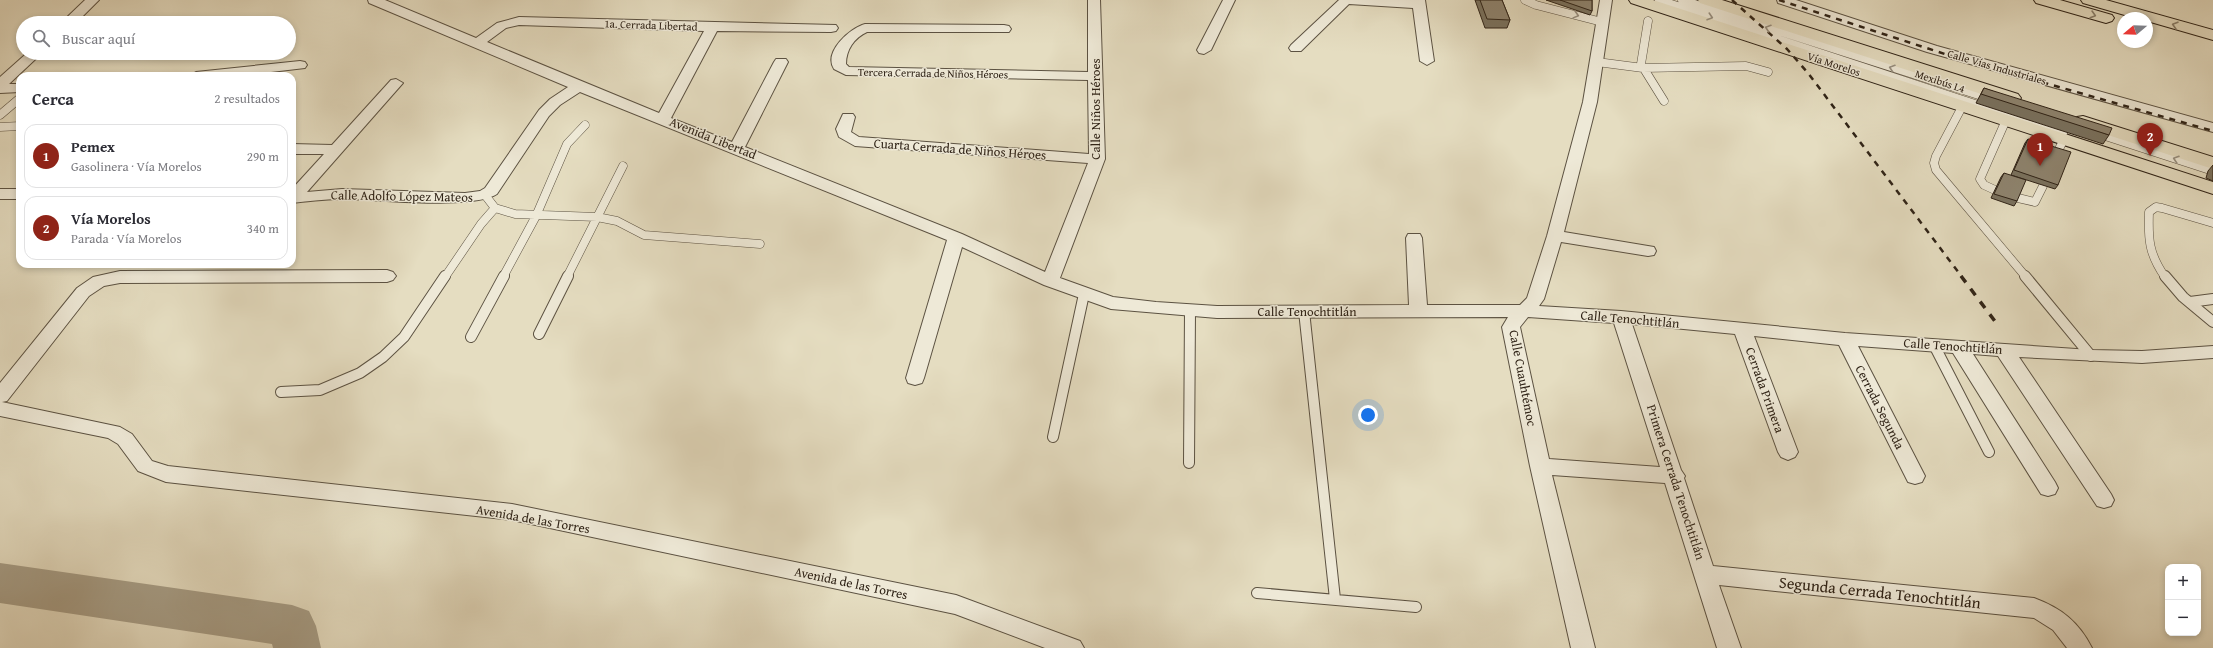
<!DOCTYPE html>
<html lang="es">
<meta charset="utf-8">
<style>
:root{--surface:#fff;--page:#f2f2f3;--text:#2b2b33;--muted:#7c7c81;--line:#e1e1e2;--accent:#8f2418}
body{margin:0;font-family:"Gentium Book Plus",serif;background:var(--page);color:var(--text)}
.controls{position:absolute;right:12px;bottom:12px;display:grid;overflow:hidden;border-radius:8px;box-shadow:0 2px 6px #0003}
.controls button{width:36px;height:36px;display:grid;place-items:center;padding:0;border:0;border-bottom:1px solid var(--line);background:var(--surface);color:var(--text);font:20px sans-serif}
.compass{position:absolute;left:2117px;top:12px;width:36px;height:36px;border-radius:50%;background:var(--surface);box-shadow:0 2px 6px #0003;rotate:251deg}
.you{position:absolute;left:1368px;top:415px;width:14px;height:14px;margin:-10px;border:3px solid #fff;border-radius:50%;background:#1a73e8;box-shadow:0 0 0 6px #1a73e833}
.badge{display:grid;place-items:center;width:26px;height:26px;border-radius:50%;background:var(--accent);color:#fff;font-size:13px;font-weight:700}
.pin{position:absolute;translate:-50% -33px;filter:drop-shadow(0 1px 2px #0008)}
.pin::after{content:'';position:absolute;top:21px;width:14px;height:12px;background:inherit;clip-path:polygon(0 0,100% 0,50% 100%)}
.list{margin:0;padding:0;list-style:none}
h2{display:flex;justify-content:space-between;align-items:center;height:52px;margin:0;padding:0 16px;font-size:17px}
h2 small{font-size:13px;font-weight:400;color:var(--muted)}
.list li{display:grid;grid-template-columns:26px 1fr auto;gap:12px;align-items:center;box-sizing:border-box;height:64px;margin:0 8px 8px;padding:0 8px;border:1px solid var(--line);border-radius:12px}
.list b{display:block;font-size:15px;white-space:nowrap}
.list p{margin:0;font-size:13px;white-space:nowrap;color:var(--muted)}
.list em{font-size:13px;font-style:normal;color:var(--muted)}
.icon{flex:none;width:22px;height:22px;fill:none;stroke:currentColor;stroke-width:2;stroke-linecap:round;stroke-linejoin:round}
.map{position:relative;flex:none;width:2213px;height:648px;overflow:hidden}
.search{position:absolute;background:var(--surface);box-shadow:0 2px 6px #0003;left:16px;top:16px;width:280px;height:44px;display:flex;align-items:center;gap:10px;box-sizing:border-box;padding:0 14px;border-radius:22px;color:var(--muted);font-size:15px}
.panel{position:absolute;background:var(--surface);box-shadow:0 2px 6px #0003;left:16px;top:72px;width:280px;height:196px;border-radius:12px}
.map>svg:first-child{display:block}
</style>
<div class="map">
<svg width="2213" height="648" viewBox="0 0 2213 648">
<rect width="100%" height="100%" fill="#e5ddc1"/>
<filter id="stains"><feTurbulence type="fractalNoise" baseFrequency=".005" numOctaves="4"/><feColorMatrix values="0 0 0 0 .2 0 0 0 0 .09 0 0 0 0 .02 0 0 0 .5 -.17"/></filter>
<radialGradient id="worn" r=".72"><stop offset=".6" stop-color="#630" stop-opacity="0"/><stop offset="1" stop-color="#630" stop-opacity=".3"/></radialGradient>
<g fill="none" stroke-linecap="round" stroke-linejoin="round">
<!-- river -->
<path fill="#a79e87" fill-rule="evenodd" d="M0,563l292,42 17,6 7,15 5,22h-48l-1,-4 -272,-41z"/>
<defs>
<path id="lane-far1" d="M1525,0l11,5 66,17
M1659,0l404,133
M1682,0l309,99
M1648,21l-7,43 23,37
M1597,62l46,6 103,-2 22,6
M1963,105l-27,51 -2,7 2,7 90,107
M0,115l20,-17
M0,127l20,-1
M2096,133l117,38
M2057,153l7,-14
M1995,190l-11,-5 -4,-6 26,-59
M2018,198l17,4 8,-16
M495,208l20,6 82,3 20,4 27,14 116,9
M445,277l36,-53 14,-16 -10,-13
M503,277l33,-61 31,-72 18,-19
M567,277l56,-111
M2165,277c-16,-23 -17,-37 -16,-65l7,-5 6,1 51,15"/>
<path id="lane" d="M2025,276l66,80
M2165,276l18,21 30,25
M2190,302l23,-3
M1304,311l31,288
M539,334l29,-58
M471,337l33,-61
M1934,345l55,107
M281,392l39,-2 40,-17 23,-16 21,-20 41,-61
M1053,437l31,-143
M1189,463l1,-152
M1257,593l159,14"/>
<path id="street" d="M85,0h14l-23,23h-15z
M368,0h17l91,38 21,-15 22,-6 317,8 2,3 -2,3 -5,1 -114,-1 -46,87 61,24 42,-80 2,-3h10l2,3 -43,85 217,87 83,38 43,-109 -233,-17 -16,-9 -3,-8 7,-15h10l2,3 -4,15 8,5 230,17 -1,-74 -242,-5 -12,-6c-11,-17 16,-41 31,-45l139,1 5,1 2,3 -2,3h-142c-13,6 -21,18 -21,32l3,3 239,5v-72h12l5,159 -45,119 53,19 43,5 61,4 192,-1 -3,-67 2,-4h12l2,4 5,67h93l7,-7 20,-62 36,-134 17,-102h12l-15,102 -33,130 90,15 2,4 -2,4 -6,1 -87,-14 -17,57 -5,7 82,5 224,22 246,17 51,1 71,-5v12l-71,5 -123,-6 92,137 3,6 -3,6 -7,2 -7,-2 -99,-150 -25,-2 82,128 3,6 -3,6 -7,2 -7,-2 -88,-141 -95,-7 67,130 -3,6 -7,2 -7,-2 -69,-137 -85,-9 44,116 -3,5 -7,3 -7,-3 -3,-5 -43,-118 -103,-10 49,146 4,6 -1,2 29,88 321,32c27,10 45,24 58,50h-25l-14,-18 -19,-12 -315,-33 22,63h-24l-52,-165 -113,-8 43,173h-24l-41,-182 -28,-139 6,-10 -291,1 -106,-9 -67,-24 -82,-38 -38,131 -2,5 -7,2 -7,-2 -2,-5 41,-138 -367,-148 -20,13 -11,11 -52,78c-24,16 -121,5 -153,5 -17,0 -35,2 -52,4v-14l32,-35h-32v-10l40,1 59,-65 5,-1 7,4 -96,109 35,-3 123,4 15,-2 5,-3 54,-78 11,-11 18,-12 -199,-84zM519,25l185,6 -45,82 -172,-71 19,-14zM1528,317l86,6 46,144 -111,-8 -29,-132z
M1223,0h12l-24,50 -7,4 -5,-1 -2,-3z
M1339,0h86l9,61 -7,4 -7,-4 -7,-53 -64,-4 -48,47h-10l-2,-3 2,-3z
M1777,0h19l141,46 276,77v9l-286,-80 -149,-49z
M27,53h15l-33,31h11v8l-20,1v-16z
M300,61l5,1 2,3 -2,3 -69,8h-47l7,-4z
M0,189h20v10h-20z
M387,270l6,2 3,4 -3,4 -6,2 -267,1 -16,3 -15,10 -82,105 -5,1 118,25 12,7 20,27 16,5 344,38 444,91 124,46 4,7h-39l-90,-34 -443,-94 -346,-38 -28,-11 -20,-27 -10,-6 -108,-22v-33l77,-95 16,-11 27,-6z"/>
<path id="primary" d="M1629,0h24l560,182v12l-582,-191z
M1698,0h24l296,94 3,4 -3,4 -6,1 -6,-1 -306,-99z
M2034,0h26l52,15 2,3 -2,3 -6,2 -70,-20z
M2081,0h25l107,30v10l-66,-19v-3h-12l-52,-15z
M2083,116l130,41v12l-136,-44 -3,-4 3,-4z"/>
</defs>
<!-- lane-far1 casing -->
<use href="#lane-far1" stroke="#5c5242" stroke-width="9"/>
<!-- lane casing -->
<use href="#lane" stroke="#5c5242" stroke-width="12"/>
<!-- street casing -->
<use href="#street" stroke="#5c5242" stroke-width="2"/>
<!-- primary casing -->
<use href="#primary" stroke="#2f2317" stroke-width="2"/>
<!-- lane-far1 -->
<use href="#lane-far1" stroke="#eee9d7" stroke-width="8"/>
<!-- lane -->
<use href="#lane" stroke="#eee9d7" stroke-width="10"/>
<!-- street -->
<use href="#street" fill="#eee9d7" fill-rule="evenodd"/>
<!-- primary -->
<use href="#primary" fill="#e5ddc1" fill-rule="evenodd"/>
<!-- rail-far1 -->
<path stroke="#2f2317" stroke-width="2.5" stroke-dasharray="6 6" stroke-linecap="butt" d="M1732,0l55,49 21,24 154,204
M1779,0l175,57 259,74"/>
<!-- rail -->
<path stroke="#2f2317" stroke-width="3.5" stroke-dasharray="8 8" stroke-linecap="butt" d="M1961,276l36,48"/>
</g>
<!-- wall -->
<path fill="#7a725f" stroke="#2f2317" d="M1475,0h27l8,20 -3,8h-22z
M1546,0h46v11l-2,4z
M1984,88l125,47 -6,9 -127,-41z
M2028,139l30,46 -3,4 -44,-14 14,-32z
M2213,165v16l-7,-3 2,-7z
M2004,173l13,28 -3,5 -23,-8 10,-21z"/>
<!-- building -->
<path fill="#8e846f" stroke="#2f2317" d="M1480,0h22l8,20 -23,-1z
M1560,0h32v11z
M1984,88l128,40 -3,7 -128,-41z
M2028,139l43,13 -13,33 -44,-15z
M2004,173l22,7 -9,21 -23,-7z"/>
<!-- one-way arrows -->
<defs><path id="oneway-chevron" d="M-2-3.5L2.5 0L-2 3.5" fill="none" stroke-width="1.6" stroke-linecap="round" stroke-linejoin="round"/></defs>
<g stroke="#989081">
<use href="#oneway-chevron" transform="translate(1576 15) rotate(15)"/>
<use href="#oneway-chevron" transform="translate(1710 17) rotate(18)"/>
<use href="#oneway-chevron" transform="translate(1768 28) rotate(-162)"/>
<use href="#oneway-chevron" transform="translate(1892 68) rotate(-162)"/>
<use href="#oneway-chevron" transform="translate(2176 159) rotate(-162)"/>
</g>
<g stroke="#8a806c">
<use href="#oneway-chevron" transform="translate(2093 15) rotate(16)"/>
<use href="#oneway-chevron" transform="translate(2175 25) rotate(-164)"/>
</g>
<g text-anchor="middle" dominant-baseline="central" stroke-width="3" stroke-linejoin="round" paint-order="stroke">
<!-- far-street labels -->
<g font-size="11" fill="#2f2317" stroke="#eee9d7">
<text transform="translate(651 25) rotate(2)">1a. Cerrada Libertad</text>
<text transform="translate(1834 64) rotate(18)">Vía Morelos</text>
<text transform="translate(1997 67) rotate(16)">Calle Vías Industriales</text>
<text transform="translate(933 73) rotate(1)">Tercera Cerrada de Niños Héroes</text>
<text transform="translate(1940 81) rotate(18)">Mexibús L4</text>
</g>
<!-- street labels -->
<g font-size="13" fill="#2f2317" stroke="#eee9d7">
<text transform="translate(1095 109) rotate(-90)">Calle Niños Héroes</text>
<text transform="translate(713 138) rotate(22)">Avenida Libertad</text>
<text transform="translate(960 149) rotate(4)">Cuarta Cerrada de Niños Héroes</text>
<text transform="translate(402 196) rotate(1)">Calle Adolfo López Mateos</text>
<text x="1307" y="311">Calle Tenochtitlán</text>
<text transform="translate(1630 319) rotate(5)">Calle Tenochtitlán</text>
<text transform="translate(1953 346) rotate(4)">Calle Tenochtitlán</text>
<text transform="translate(1523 378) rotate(79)">Calle Cuauhtémoc</text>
<text transform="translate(1765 390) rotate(70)">Cerrada Primera</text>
<text transform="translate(1880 407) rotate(63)">Cerrada Segunda</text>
<text transform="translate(1676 482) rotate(72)">Primera Cerrada Tenochtitlán</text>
<text transform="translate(533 519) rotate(10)">Avenida de las Torres</text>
<text transform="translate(851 583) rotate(12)">Avenida de las Torres</text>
</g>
<!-- near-street labels -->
<g font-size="16" fill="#2f2317" stroke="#eee9d7">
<text transform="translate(1880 592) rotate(6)">Segunda Cerrada Tenochtitlán</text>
</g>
</g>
<rect width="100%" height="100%" filter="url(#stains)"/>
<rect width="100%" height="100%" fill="url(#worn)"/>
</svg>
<div class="controls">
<button>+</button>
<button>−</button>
</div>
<svg class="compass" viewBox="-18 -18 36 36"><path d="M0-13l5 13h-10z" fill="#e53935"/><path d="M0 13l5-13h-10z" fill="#7c7c81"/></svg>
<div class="you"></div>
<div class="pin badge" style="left:2040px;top:166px">1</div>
<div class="pin badge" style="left:2150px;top:156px">2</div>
<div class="search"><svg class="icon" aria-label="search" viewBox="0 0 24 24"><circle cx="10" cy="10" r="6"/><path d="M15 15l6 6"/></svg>Buscar aquí</div>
<section class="panel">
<h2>Cerca<small>2 resultados</small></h2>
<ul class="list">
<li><span class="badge">1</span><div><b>Pemex</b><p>Gasolinera · Vía Morelos</p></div><em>290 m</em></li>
<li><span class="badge">2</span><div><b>Vía Morelos</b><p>Parada · Vía Morelos</p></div><em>340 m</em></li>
</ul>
</section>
</div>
